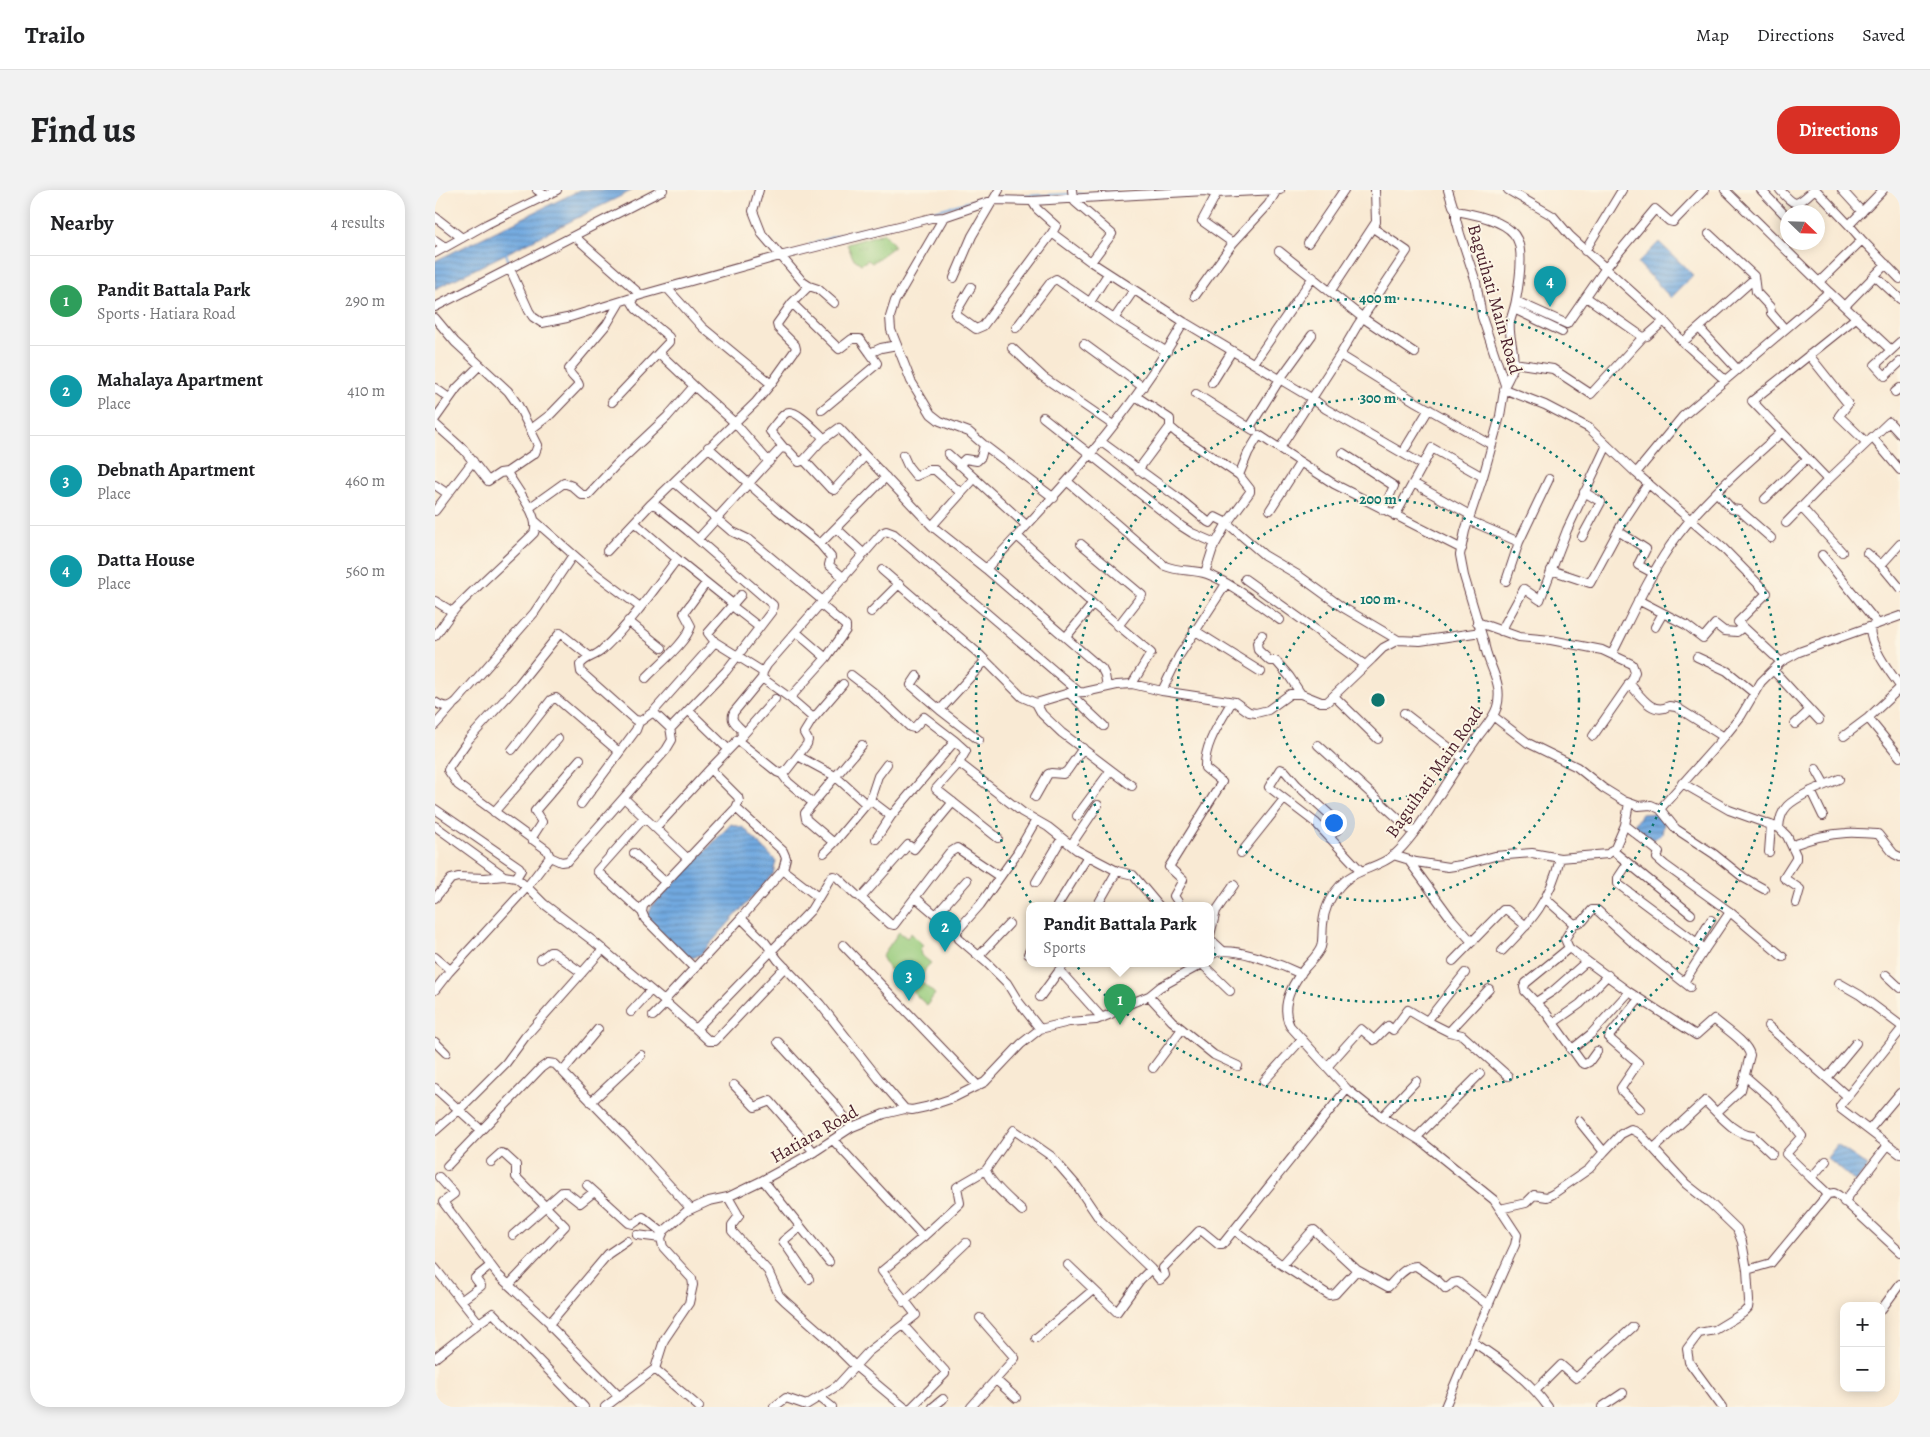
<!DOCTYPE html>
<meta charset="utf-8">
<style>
:root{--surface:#fff;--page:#f2f2f2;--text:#202124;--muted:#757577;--line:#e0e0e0;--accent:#d93025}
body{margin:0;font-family:Alegreya,serif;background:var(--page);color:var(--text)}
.controls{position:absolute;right:15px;bottom:15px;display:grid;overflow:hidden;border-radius:10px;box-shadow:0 2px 12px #0003}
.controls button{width:45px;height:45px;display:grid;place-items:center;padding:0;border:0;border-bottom:1px solid var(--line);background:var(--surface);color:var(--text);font:25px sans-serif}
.compass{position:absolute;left:1345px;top:15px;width:45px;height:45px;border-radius:50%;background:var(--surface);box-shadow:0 2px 12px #0003;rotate:113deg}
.you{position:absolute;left:898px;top:632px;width:18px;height:18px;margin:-12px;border:4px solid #fff;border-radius:50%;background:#1a73e8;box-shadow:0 0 0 8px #1a73e833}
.badge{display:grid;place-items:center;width:32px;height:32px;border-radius:50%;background:var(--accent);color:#fff;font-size:16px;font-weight:700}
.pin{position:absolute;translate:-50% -41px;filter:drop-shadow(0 1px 2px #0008)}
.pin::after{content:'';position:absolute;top:26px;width:18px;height:15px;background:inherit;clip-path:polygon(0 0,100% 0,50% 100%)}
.popup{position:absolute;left:591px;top:712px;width:188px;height:65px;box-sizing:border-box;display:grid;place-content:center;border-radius:10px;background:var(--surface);filter:drop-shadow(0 1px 4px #0005);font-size:16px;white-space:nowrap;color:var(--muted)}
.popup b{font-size:19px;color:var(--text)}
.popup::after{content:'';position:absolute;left:50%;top:100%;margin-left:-10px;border:10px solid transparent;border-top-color:var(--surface)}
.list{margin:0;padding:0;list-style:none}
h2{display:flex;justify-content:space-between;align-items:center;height:65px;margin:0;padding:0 20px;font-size:21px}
h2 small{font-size:16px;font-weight:400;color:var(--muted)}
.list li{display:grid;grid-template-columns:32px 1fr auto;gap:15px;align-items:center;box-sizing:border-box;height:90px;padding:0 20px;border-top:1px solid var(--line)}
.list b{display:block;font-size:19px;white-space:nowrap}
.list p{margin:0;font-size:16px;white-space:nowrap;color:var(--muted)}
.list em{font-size:16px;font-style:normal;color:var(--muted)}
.map{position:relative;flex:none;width:1465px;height:1217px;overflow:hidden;border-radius:20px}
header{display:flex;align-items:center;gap:30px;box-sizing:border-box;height:70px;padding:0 25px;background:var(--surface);border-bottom:1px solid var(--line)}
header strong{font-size:24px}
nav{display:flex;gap:28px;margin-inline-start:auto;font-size:18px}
.intro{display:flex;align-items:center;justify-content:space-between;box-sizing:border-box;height:120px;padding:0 30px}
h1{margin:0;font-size:35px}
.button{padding:12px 22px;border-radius:20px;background:var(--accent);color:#fff;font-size:18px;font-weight:700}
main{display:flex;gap:30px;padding:0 30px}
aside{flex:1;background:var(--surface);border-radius:20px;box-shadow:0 2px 12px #0003}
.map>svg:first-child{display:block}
</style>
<header>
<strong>Trailo</strong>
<nav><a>Map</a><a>Directions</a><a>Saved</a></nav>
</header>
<div class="intro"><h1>Find us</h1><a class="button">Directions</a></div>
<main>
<aside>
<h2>Nearby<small>4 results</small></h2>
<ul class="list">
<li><span class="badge" style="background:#2e9e5b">1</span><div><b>Pandit Battala Park</b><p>Sports · Hatiara Road</p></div><em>290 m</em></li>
<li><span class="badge" style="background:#0f9aa8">2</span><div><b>Mahalaya Apartment</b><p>Place</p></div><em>410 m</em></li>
<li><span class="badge" style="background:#0f9aa8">3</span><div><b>Debnath Apartment</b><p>Place</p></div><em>460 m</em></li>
<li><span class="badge" style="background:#0f9aa8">4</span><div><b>Datta House</b><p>Place</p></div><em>560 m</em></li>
</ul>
</aside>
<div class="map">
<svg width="1465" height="1217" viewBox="0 0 1465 1217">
<defs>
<pattern id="park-tufts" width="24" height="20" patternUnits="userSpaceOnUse" patternTransform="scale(1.25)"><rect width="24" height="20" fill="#97cb7c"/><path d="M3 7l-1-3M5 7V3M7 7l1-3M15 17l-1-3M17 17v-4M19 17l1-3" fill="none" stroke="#84ae6b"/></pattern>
<pattern id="water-rules" width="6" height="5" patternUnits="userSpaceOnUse" patternTransform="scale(1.25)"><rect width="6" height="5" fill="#71a9e0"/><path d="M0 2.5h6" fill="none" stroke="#5f89b6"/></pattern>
</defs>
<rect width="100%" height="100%" fill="#fcf5e5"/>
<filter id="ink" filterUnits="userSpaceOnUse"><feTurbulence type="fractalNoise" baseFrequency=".02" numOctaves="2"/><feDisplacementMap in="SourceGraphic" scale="10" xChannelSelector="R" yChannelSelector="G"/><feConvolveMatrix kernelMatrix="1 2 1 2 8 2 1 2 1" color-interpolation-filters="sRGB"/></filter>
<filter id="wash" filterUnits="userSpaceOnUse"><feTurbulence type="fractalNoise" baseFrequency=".0096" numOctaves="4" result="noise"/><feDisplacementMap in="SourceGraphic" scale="20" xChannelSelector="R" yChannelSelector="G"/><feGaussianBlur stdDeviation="1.12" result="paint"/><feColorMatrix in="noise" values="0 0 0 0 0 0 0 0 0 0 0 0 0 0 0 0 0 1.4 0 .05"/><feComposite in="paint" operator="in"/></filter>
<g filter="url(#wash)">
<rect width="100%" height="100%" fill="#f9ead4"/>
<!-- grass -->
<path fill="#97cb7c" stroke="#707554" d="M464,742l8,6 4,-5 12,12 -3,4 1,6 10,8 -5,5 -6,13 15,13 -8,11 -7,-6 -28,-30 -3,1 -7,-14z"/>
<!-- park -->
<path fill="url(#park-tufts)" stroke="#707554" d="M449,43l11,13 -23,17 -4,-3 -7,4 -8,-6 -6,-14z"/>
<!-- water -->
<path fill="url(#water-rules)" stroke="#5e6486" d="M145,0h53l-198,99v-28z
M1224,52l34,33 -22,23 -33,-35z
M1222,623l7,10 -2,11 -11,7 -17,-16 8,-11z
M296,634l13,4 32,33 -3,13 -72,80 -8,4 -11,-4 -35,-37 5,-11z
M1402,955l31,21 -12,16 -29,-24z"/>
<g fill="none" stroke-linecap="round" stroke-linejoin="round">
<!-- stream -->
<path stroke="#71a9e0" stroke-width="2" d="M640,4l41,-2
M565,7l71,-3
M374,55l36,-12 45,-11 20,-4 67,-19 14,-1
M71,63l3,10"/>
</g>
</g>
<g filter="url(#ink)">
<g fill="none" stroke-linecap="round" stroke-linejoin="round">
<defs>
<path id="minor" d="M102,0l9,6
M324,0l-6,21 9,23 41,48 6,4 9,3 16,14
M1073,0l45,26 17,20 94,85 19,21 42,38
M1290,0l104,102 62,58
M1326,0l26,27
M1345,0c17,19 16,15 34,0
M1381,0l33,35
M1407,0l20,22
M783,1l-16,30 31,22
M597,11l5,8 19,17 -4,7 39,29 21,-28 -37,-32 -2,-4 -1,-8
M1021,21c18,3 53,10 61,28 7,14 2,45 -1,61 -1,7 -4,14 -6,22 -2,15 6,31 3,45 -1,6 -5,12 -8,18
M0,27l27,21
M938,38l34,23 -50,75 -17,29 76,47 76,43
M1274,44l45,42 2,16 14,15 1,6 13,15
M139,46l67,59 139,-39 151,-38 13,-1
M0,50l10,7
M1427,50l38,39
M873,53l36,-53
M844,61l84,67 52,35
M1150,61l37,-61
M0,63l52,-29 70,-34
M656,72l93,60
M75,79l19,42 4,6 9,6 25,-5 74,-23
M1440,86l25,23
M519,88l18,-42 27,-46
M1384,92l43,-42 -13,-15 34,-35
M536,97l-16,27 21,15 7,-3 69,-93
M895,102l46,-70 -1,-32
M760,106l38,-53 35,-38 9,-15
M1151,107l57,40 4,-1 17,-15
M1081,111l51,23 38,-55 50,-60 14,12 4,1 31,-32
M655,112l18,-28
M357,113l47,46 13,-10h8l10,14
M1410,116l41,-42
M0,117l228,-117
M1079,119l48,23
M0,128l20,24 53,49 10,14 20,40 -3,8 -28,19c8,16 34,44 27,61 -25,25 -53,49 -78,75 -8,9 -14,19 -21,28
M679,129l20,-29
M581,138l35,-46 5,-3 58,40 53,33
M1264,138l38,41
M1248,152l71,-63
M1465,152l-25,23 10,11 15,-14
M649,154l59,43
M577,158l31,29 70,48
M224,163l35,33
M1374,165l39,49 -9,12 27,26
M819,173l59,-86
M1079,173l39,6 38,25 52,-57
M777,193l20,-32
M336,194l25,-35 -1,-4 -17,-17 -1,-4 15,-21 17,-17
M0,198l14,10
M1069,199l41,16 44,23 47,45 87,75 44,45 -29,29 43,40
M1460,202l5,-4
M761,204l57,36
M702,207l33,22v8l7,6 62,42
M177,212l57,-60v-5l-33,-28 -6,-10
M387,220l54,-45 1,-2 -7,-10 11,-5 16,-3
M608,227l138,109 11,7 23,10
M0,229l22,-31 23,-23
M0,234l29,26 24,31 12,-8 7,-1
M815,237l30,-48 32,-44
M95,240l21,-16 28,-29c-1,-6 -10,-9 -10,-16l38,-45 13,-22
M1437,247l28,33
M665,251l81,59 27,22 2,1 5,-6 12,6 -14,25 -8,25
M273,257l70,63 42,34 11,13 -2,8 15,13
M971,257l23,-38
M349,258l-14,-17c5,-6 10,-14 16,-18 9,-6 31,19 38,25
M845,258l60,-93
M908,263l51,33 -11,24
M513,264l78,71
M468,265l5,11 8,10 13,-6h6l26,23
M369,270l17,-19 18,-13 93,98 54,43
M524,275l6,-6 12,2 4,-4 3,-12
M703,280l32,-43
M1201,283l47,-57 146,-124
M1393,290l-76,-79 105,-84
M239,292l57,49 19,9 73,61
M633,292l97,84c14,6 28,3 42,8 25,9 51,31 73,46
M978,293l57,32
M0,295l13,9
M1282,303l15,16 7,1 32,28
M619,308l-70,-53 -15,-13 -29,-11 -9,-7 -20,-33 -20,-51 -1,-13 5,-16 49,-84 50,-17 38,1 173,-10 12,2 63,-3
M1330,309l42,-41
M216,314l105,-102 15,-18 -69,-57 -35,-39
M1366,317l41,45
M94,318l35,-25 8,3 10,9h6l28,-30 51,-48 27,-31 41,37 34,39
M835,320l30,-47
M0,321l38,-50
M960,326l28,-51
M1033,330l51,22
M100,331l57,50 48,36
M200,333l42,36
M1351,333l42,-43 61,-58 11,12
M497,336l42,-47
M402,339l27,25
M1183,341l28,18 -8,16 15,8
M582,346l76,68 58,49 -19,31
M1147,347l19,-35 -17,-10
M263,349l83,-91 6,1 12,13 5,-2 26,28 4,2 31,-34
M385,354l66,-67
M646,354l61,51 -24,31
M172,361l44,-47 6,2 31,25 85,74 -1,6 -46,60 -54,56h-3l-16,-15 -12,9 -6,-1 -54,-48 -1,-7c6,-9 15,-8 22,-15 28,-26 52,-60 75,-91l56,45
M1432,363l14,12 19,23
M1387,365l56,69
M1446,375l19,-21
M447,380l97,84 43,43 14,6 6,11 20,19 70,53
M1116,380l39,13 33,-61 25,-38
M810,389l120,86
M1071,391l13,-39 30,-63
M306,405l-33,38 7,9 48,30
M1203,410l48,25 17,13 12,-14 9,7 13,1 6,-5
M0,411l18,11
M297,416l27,21
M436,422l28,-28
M193,431l34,27
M1042,432l42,15 32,3 51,10 30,14 3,8 -3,8 -39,56
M1220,437l8,-14
M1435,437c0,19 19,44 30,59
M759,440l67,42
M1066,441l23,-42 16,11 27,-70 40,-85
M361,442l30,26
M827,445l-5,8 1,7 12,11h6l13,15 12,18
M631,447l27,-33
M963,450l-56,-33 -44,-32 -34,-20 -37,-32 23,-31v-3l-11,-14 9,-22 11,-18 75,49 128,65
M1177,464c19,-37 35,-74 58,-108 29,-42 74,-80 112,-114
M1262,467l30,14 27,22
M1338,480l46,50
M416,485l22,17 37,35 4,1 10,-11 31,24 -64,75 -15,23
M482,486l-6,9 29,25
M211,488c12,-13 40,-35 45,-52l-7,-13 22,-30
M327,488l28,20 36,-40 20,-28v-4l-26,-22
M1194,493c11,12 23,33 40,23l7,1 48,30
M672,497l-2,-12 -3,-6 -116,-100c73,-77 145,-154 198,-247l129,77 13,10 97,56 9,-17 51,29
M727,501l17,-35 47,-72
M634,503l35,33
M899,506l44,43
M0,512c9,6 15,6 22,-1l77,-88 39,-58
M601,513l33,-10 16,-1 32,-7 15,-1 30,7 73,11 14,10 7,1 12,-3 22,-16h11l20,8h6l45,-43 11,-11 15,-8 22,1 61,-9
M254,521l39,38
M218,522l62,-70
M969,523l60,46
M1058,526l35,27 49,24 26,21 21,13 14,5 13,-1 9,4 64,-72 17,-21 20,-34 20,-20 18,-10 101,-36
M1433,528l32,39
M377,530l31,-36
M1360,534l15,-14
M0,535l17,-19
M307,546l33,-37
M1409,546l24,-18 32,-30
M302,550l40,32 5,2 4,-3 21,-27 1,-4 -4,-7 8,-13v-3l-22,-19
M544,550l-39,-30 45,-49
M520,551l11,10 -7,12
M427,555l-57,68 1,6 28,24 36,-43 8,-24 9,-12
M883,555l96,88
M77,560l39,-50 5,-2 63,54
M363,566l37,20 31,28
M1381,579l9,16
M347,584l6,8 25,21
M1247,593l47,27 50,18 8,8 9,19v4l-12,19 16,11 -4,14
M1376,601l28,-12
M600,607l13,-23 3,-1 12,1 4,-3 16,-23
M189,608l64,61
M435,610l21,16
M146,614l55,-74 3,-8
M301,618l3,-7 -1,-4 -28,-28 32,-33 -1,-7c-6,-6 -11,-9 -7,-17l28,-34 1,-6 4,-7 115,-132 4,-2 8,3 185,158
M0,619l84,58 2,3 -5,8
M1225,619l16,20 38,25 30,24 20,11
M59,622l64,-73
M642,626l34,-46
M601,630l-19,33 -37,52 -24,27 3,7 28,24 20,20 11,18 22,28
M1190,635l34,27 -2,6 8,7 65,47 53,45
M0,636l69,50 12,2 11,9 17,17 49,37 71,60 77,-83 24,24 13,18 42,44 59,75 26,30
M221,638l54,-59
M1344,638c1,-22 13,-27 32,-37l12,25
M894,647l9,-8 1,-6 -42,-38 -12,-14 -5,-2 -11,18 47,36 44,47
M563,648l-62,-49 23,-26 63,49 26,15 29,23 40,21 -20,35
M96,649l11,-17 -7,-11 45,-52
M636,655l27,-40
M1358,655c16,-6 35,-11 53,-12 10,-1 21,1 32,1l16,20 6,3
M1177,660l79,64
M1334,662l2,-27
M199,663l32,30
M389,663l10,-10
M806,663l43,-54
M958,665l23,7 32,5 13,-2 34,-9 37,-3 28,5 48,-4 7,-6 10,-23 4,-22
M115,667l11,5 7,-1 98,-111 6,-10 -2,-13
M974,671l41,56 22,25
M1193,673l-10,15v6l79,59 14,-23
M348,680l35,27
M682,681l16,4 26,31
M601,692l26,-44
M425,707l30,27 4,1 55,-72 8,-5 43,29
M0,708l16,-19 7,-2 27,1 19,-2
M481,708l40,34
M1111,709l28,25 -9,15 4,9 60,44 67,43 18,-16c10,9 33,23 36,36l-9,35 -24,22
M622,716l31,-50
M742,716l1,-4 -4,-6 9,-16 -14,-13 53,-85 -17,-14c-1,-24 15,-45 26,-65
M207,722l-45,-41 48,-54
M501,725l31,-35
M1139,734l9,-3 9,-11h5l34,31 59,46
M775,745l6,-24 18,-26
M775,749l13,12
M408,755l135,141
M1134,758l-43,35 -2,4 1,4 21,22 36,50 3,1 4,-2 8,-11
M1270,759l25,-37
M1067,761c29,-29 49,-52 58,-93
M593,764l2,-4
M544,766l30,-32
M775,766c15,-15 74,10 91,18
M0,767l13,11 1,4 -14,18
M106,769l9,-7h3l29,21
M1018,771l50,-51h4l19,16
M767,774l28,27
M260,779l-50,-50 -3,-7 1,-6 93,-98 47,43 3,7 -3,12 -42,48
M624,780l43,48
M14,782l78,-85 23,-30 -3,-7 -89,-65 -10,-15 2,-4 19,-27 50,-55 41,-51 29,23
M1451,785l14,13
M1249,792l21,-33 -8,-6
M1404,793l21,12 40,30
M714,806l23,25 42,34 24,11
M605,807l24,-33
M1204,809l-29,36 -1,3 29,25 -17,25 1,3 18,18
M229,811l28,25 3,2 4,-2 112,-116 20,-33 2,-1 4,1 19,18 6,2 46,-52 6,4 39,-47
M1101,812l17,-11 34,-30
M196,822l20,-22
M218,826l13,-13
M992,831l38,-48
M1118,833l27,-19 28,-29
M1333,836l79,70
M260,838l14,13h6l70,-74
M1465,841l-60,75 1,3 59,45
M1014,842l40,-43
M0,852l11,11
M343,852l55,60 19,25
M1136,860l20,-16 38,-42
M892,877l34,-38 13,11 14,-14 5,4 15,-20 19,11 22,11 13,3 46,41
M718,878l29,-39
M128,881l35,-42
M1310,886l31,27 26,33 -16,18 25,24
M1392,888l29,-35
M829,891l38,-42
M299,895l21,22 15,-6 44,51
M0,898l46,42
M156,912l50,-47
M947,927l34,-36
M1144,931l25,31 17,-18 10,-5 9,5 46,50 24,19 27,26 5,13 5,28
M1434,940l31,-37
M0,941l25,-22 46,-46 19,-26 78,-88
M981,948l64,-64
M398,950l90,97
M1219,958l51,-47c13,12 28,33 48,35l19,18
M56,972l10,-9 3,1 12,11v12l49,49 -56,59
M12,976l94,-98 7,-5 7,1 78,81 58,64
M551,980c3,13 26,31 36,41
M4,987l15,17 -11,8 55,73 52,48
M328,990l66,82
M152,995l42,38 4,1 10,-7 20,16
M1393,1004l6,-1 4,2 62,57
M293,1007l11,19 -7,9v6l36,40 11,24 6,6 42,37 28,28 49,41
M1409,1012l44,-57
M1065,1019l26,-6 8,-8 13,2 6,-3 36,-25 15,-17
M365,1037l-17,14 26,38
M799,1040l48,35 47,30 6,-1 22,-24 -43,-40 -2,1 -30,34
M78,1045l49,-43h4l14,11 14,-11
M202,1045l24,3
M633,1075l49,47 23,-32 11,-11
M0,1078l44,55 14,-10 91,94
M922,1080l31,17c7,-7 17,-21 28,-21l21,14 9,9 7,-6 5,-1 30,23
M27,1110l19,-14 -6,-8 15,-12
M469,1112l62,-59
M1446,1120l19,-26
M468,1135l42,46v3l-33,33
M601,1148l57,-48
M1038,1152c29,19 55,37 75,65
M0,1168l44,-35
M220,1179l44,38
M561,1190l20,18
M1101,1200l25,-25 15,13 57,-51
M184,1206l-68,-69 -1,-4 58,-69 19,-13
M384,1207l13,10
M170,1217l50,-38 9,-29 25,-37 4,-18 -1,-6 -29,-32 -2,-9 3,-7 23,-20 22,-10 19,-4 35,-17 51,-28 38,-25 32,-13 21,-5 7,1 14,-3 27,-9 32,-16 36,-38 19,-15 29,-7 27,-2 15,-6 8,-6 30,-12 11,-9 42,-23
M339,1217l12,-9 20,7 31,-19 31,-34 48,-37 -34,-44 41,-34 37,-34 -3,-16 29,-17 28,-40 37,26 26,30 23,34 51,49 9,11 5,-5 -2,-7 36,-37h3l17,14h3l125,-156
M498,1217l10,-8
M536,1217l44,-49 -35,-40
M1010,1217c23,-54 45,-108 70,-162l2,-10 -23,-35 -73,-59 -39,-24 -35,-28 -57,-63c-10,-20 2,-42 15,-58 6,-7 13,-13 16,-21 2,-7 1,-15 2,-23 1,-13 7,-27 16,-37 14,-18 38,-18 55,-32 14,-12 25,-29 35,-44 15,-23 30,-47 46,-70 7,-11 18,-21 22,-34 7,-25 -10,-42 -13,-65l-20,-66 -4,-21 5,-24 18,-54 17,-61 5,-31 -23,-68 -6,-35 -16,-48 -4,-15v-8l-3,-5 -5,-16
M1167,1217l21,-14
M1287,1217l-33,-45 -2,-13 12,-16 16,-3 28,-17 5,-5 1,-7 -2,-31 24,-7 57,-69 -17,-16 15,-17"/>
</defs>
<!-- minor casing -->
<use href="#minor" stroke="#643d44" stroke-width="10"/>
<!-- minor -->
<use href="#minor" stroke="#fff" stroke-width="8"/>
</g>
</g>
<!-- distance rings -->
<g fill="none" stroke="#0f766e" stroke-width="2.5" stroke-dasharray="2.5 5">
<circle cx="943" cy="510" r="101"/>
<circle cx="943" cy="510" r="201"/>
<circle cx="943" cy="510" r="302"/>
<circle cx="943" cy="510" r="402"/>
</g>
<g text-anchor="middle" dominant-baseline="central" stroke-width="4" stroke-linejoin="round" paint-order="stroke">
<!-- street labels -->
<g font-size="18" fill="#4a1f2b" stroke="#fcf5e5">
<text transform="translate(1060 109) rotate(74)">Baguihati Main Road</text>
<text transform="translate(999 582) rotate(-55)">Baguihati Main Road</text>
<text transform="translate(379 944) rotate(-30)">Hatiara Road</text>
</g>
</g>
<circle cx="943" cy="510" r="8" fill="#0f766e" stroke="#fcf5e5" stroke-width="2.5"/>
<g font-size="15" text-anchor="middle" font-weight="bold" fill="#0f766e" stroke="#fcf5e5" stroke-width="4" stroke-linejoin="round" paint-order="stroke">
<text x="943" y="113">400 m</text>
<text x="943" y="213">300 m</text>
<text x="943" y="314">200 m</text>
<text x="943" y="414">100 m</text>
</g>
</svg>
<div class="controls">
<button>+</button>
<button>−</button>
</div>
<svg class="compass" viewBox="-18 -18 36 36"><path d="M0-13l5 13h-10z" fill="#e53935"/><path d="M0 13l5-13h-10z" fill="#757577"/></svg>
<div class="you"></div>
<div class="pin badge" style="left:685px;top:835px;background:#2e9e5b">1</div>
<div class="popup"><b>Pandit Battala Park</b>Sports</div>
<div class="pin badge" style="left:510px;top:762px;background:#0f9aa8">2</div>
<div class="pin badge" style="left:474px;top:811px;background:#0f9aa8">3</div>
<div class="pin badge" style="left:1115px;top:117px;background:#0f9aa8">4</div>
</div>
</main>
